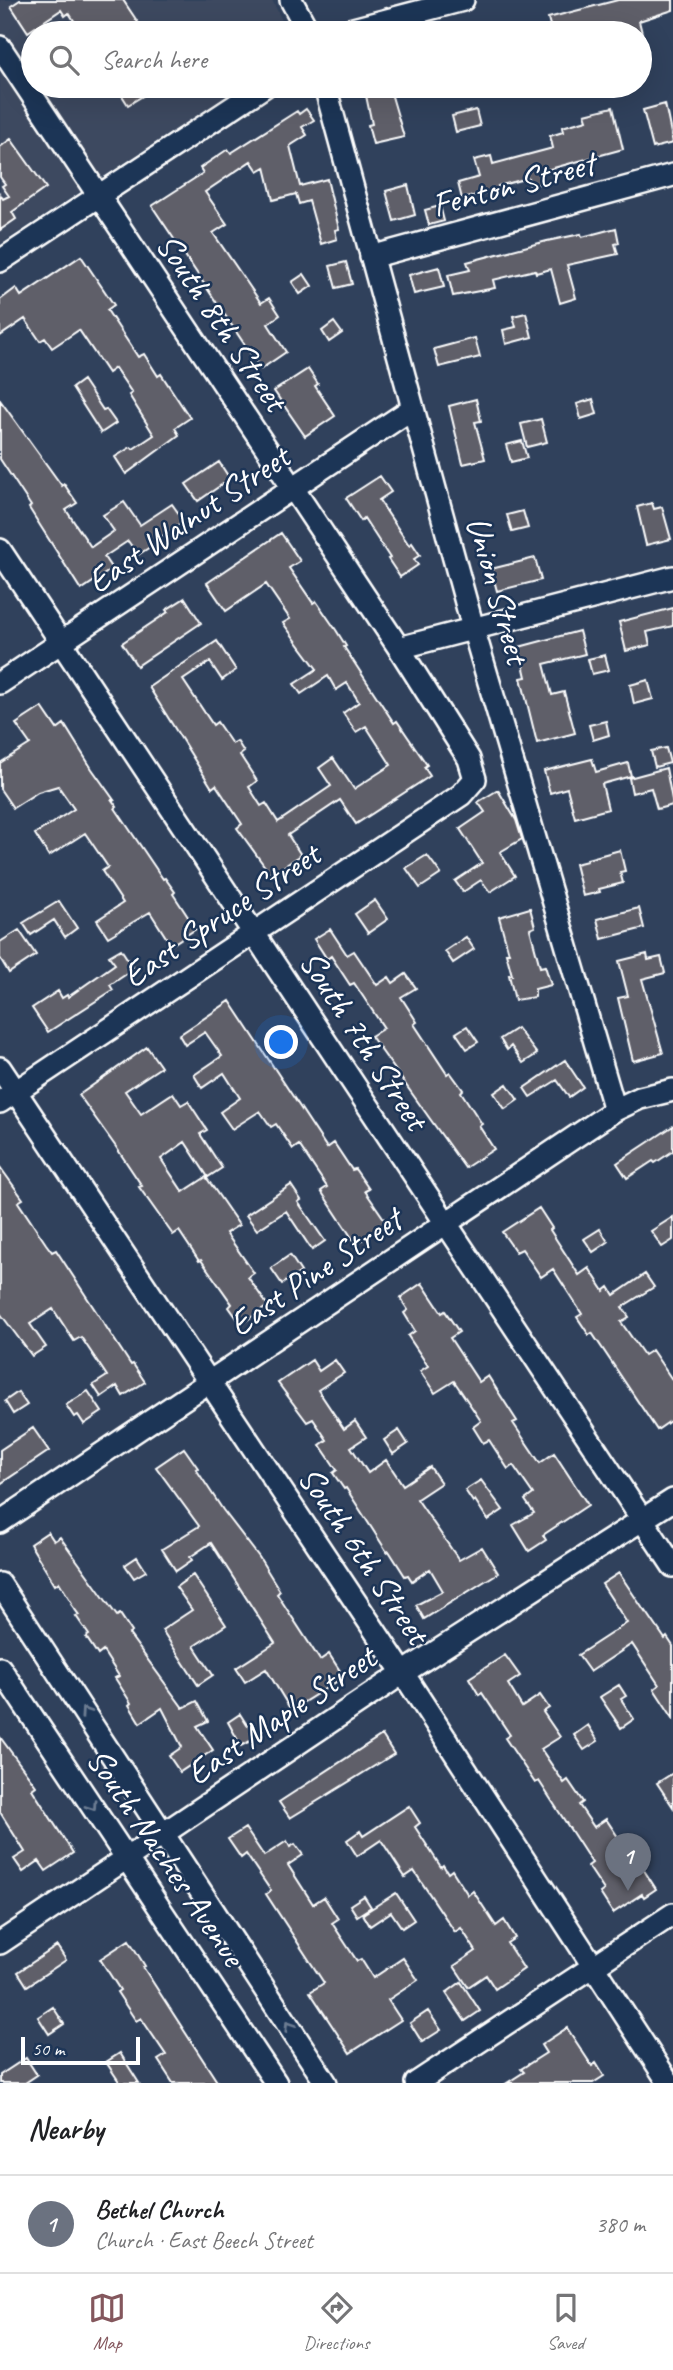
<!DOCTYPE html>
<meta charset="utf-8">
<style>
:root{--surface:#fff;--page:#f6f6f6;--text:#202124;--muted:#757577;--line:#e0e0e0;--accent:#84575d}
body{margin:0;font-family:Caveat,sans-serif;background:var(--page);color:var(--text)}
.scale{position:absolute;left:21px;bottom:18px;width:119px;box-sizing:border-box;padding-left:7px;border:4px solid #fff;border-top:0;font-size:19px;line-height:24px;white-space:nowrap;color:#fff;-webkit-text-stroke:5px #1d3557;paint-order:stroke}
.you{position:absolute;left:282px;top:1043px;width:24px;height:24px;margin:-18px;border:5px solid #fff;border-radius:50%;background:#1a73e8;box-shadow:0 0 0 10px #1a73e833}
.badge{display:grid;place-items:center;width:46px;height:46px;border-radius:50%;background:var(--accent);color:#fff;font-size:23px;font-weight:700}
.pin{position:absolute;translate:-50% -58px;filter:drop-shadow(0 2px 4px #0008)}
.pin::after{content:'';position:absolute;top:37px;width:24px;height:21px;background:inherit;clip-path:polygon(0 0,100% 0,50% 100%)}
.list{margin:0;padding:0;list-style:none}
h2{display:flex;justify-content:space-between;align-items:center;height:91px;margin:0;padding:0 28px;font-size:30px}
h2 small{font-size:23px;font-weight:400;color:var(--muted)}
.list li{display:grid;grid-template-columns:46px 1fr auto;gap:21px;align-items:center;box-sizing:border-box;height:98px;padding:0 28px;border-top:2px solid var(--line)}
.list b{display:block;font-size:26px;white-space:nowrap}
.list p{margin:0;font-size:23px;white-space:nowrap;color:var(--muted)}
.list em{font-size:23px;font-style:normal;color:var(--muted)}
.icon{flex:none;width:38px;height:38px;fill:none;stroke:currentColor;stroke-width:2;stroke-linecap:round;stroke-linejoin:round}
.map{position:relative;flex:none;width:673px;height:2083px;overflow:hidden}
.search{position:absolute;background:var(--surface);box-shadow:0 7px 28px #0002;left:21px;right:21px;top:21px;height:77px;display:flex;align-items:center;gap:18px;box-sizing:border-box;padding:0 24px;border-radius:38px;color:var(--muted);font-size:26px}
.sheet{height:189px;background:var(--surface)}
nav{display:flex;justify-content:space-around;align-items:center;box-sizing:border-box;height:98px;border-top:2px solid var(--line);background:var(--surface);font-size:19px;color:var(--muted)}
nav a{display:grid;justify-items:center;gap:4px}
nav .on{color:var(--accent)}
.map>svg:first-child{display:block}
</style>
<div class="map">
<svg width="673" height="2083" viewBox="0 0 673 2083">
<rect width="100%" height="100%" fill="#30415c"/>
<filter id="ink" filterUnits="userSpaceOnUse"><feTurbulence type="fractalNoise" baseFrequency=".0143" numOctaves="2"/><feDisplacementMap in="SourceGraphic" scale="14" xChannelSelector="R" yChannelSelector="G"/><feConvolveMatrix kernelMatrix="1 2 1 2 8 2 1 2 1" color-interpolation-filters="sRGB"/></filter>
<g filter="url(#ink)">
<!-- built -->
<path fill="#3e4a60" d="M0,0h272l16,33h-255v53h208l-241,158z"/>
<!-- building -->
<path fill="#5e5e69" stroke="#fff" stroke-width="2" d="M20,0h103l22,33h-63l-13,-20 -4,3 -4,-6 -33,22 -17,-26z
M618,0h55v10l-34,11 3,12h-45l-1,-5 -21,5h-23l-4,-15z
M116,86h43l-31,19z
M364,86h25l15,51 -31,7 -5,-19 4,-1z
M665,104l8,39 -20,5 -10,-38z
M613,107l10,42 -84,23 3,11 -12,3 -2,-8 -30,8 1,3 -37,10 -4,-16 21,-6 -5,-17 17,-4 2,8 60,-16 -3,-12 13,-4 -1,-5 25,-7 -2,-6z
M306,109l8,11 -12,7 5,8 -17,11 10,40 27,-7 12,50 -4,1 2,9 -16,5 -12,-43 -10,3 -3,-10 -23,6 -8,-33 -7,4 -7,-10 -46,31 22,32 -14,9 48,70 8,-5 11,17 -12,9 18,28 -25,17 -109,-163 51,-33 -3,-5 28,-19 3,4 66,-42 2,3z
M476,110l4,16 -24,6 -4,-16z
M11,139l35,49 -34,24 4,7 -16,11v-36l3,5 6,-3 -7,-10 3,-2 -5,-7v-30z
M408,185l7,30 -21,6 -8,-30z
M440,206l4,15 -15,4 -4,-15z
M616,228l3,15 -4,1 3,10 -51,11 9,33 -16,5 -9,-34 -15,4 -1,-3 -42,10 2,8 -42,8 -5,-21 22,-5 -3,-8 80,-21 34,-7 1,3z
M81,256l33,49 -7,5 31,47 6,-3 14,22 3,-2 29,44 -15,10 4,7 -53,39 -11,-17 16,-10 2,2 21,-14 -25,-40 3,-2 -17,-25 -7,5 -29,-43 -27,18 -7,-10 -5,3 -15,-22 -25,17v-36l16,-12 5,8z
M346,262l6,22 -16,4 -6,-22z
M439,267l5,20 -30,7 -5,-19z
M304,274l8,12 -12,8 -8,-12z
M526,313l6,24 -26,7 -3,-14 13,-3 -3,-11z
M334,322l8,11 -13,9 -7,-11z
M475,338l5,19 -41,10 -5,-18z
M308,369l10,15 -3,2 20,30 -30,20 -31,-45z
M83,380l20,30 3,-1 10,14 -15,10 -29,-45z
M476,399l5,22 -6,1 10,37 -22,5 -14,-58z
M593,399l4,15 -16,5 -4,-15z
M0,400l62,86 2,-2 13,19 -11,7 25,37 23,-16 -11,-16 21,-13 16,23 32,-21 12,17 -32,22 1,2 -15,10 -10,-14 -24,16 8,12 -31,21 -52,-82 2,-2 -31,-47z
M541,419l6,23 -20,5 -6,-23z
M522,441l5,17 -16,4 -5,-17z
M219,462l11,17 -32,22 -12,-17z
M380,476l11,16 -12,8 30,45 3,-2 8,12 -6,4 4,6 -18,12 -12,-18 2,-1 -26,-40 -3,3 -15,-23z
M652,503l2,6 8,-2 9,32 -25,6 -9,-38z
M523,511l5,17 -16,4 -5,-17z
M281,533l19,28 -11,7 24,35 3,-2 20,29 10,16 -2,1 50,76 3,-2 30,44 -3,2 6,9 -74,48 -16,-24 -52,35 13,20 -30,20 -34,-47 5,-4 -26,-39 -4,3 -63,-101 68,-46 19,29 -14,10 -12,-18 -27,18 30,45 4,-3 15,22 5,-3 7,11 -4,3 17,26 -8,6 12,19 5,-3 12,19 53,-36 -12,-18 14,-10 21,31 37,-24 -25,-39 -10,6 -13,-19 16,-11 -12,-19 -11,7 -8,-14 -27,18 -7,-10 23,-15 -34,-46 7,-4 -24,-35 -40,27 -19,-28z
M535,558l6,22 -44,11 -6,-22z
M185,598l16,25 -64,43 -15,-23 46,-31 -2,-2z
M673,608v18l-26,6 3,13 -24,6 -7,-29z
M579,631l6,23 -41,10 8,31 12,-3 11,41 -38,10 -16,-65 5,-1 -7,-30z
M605,655l4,15 -17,4 -4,-15z
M648,680l5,19 -19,5 -4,-19z
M42,707l15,22 7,-5 28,45 22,31h-2l5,7 -2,1 48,71 2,-1 10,14 -2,2 23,35 -25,16 -21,-33 -42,25 -11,-17 26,-17 -21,-32 6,-4 -23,-34 -36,23 -14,-22 39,-25 -16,-23 -20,6 -25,16 -13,-19v-26l30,-19 -14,-20z
M606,721l3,14 -16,5 -4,-15z
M666,748l4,15 -15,4 -4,-16z
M592,759l4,13 32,-9 3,13 -29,8 6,25 -33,9 -8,-30 -17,5 -6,-22z
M666,768l7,37 -16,4 -6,-21 -19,5 -3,-15z
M498,790l18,30 6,19 -22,13 15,24 -25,16 -9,-12 -18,12 -8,-11 27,-18 -22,-34 25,-17 -7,-10z
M620,850l5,21 -5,1 3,11 -24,6 1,3 -17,4 -8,-32 12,-3v-2z
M427,855l14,19 -21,14 -14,-20z
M375,900l13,19 -20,14 -13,-19z
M59,901l18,27 -12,9 -11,-17 -23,15 -8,-12z
M530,908l5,19 -5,2 10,38 5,-1 6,19 -16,4v8l-20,3 -6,-25h3l-6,-22h3l-10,-36z
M639,908l5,20 -42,11 -5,-20z
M330,929l17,26 7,-4 23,34 12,-8 4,6 13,-9 10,14 -15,9 16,25 -3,2 33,50 3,-2 13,18 -2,2 21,32 -3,2 15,23 -29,19 -94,-132 13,-8 -30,-45 -4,2 -19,-29 -4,3 -13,-20z
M19,930l17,25 -27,18 -9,-15v-16z
M466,937l8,12 -21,14 -8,-12z
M121,949l13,20 -24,16 3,5 -65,42 -16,-24 26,-17 4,7 5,-3 1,2 47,-33 -6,-8z
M647,954l1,6 13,-3 4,16 -23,6 21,74 -30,8 -15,-63 10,-2 -9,-35z
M230,1001l97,147 7,-5 18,27 3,-1 14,20 -4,2 22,32 -31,21 -35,-53 6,-4 -28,-42 -6,4 -17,-25 -5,3 -11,-16 -28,18 -12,-17 20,-14 -16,-25 -22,15 -8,-13 28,-19 -17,-24 -20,13 -6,-10z
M467,1026l11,16 -11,7 -11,-16z
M517,1028l20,26 -14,9 -12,-17 -4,4 -7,-11z
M147,1047l14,20 -36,24 16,23 32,-21 8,12 7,-4 19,29 -7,4 22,34 -14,9 -23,-35 -24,17 22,33 23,-15 33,48 -13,8 28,40 -6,4 20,29 -27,18 -12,-17 3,-3 -31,-44 -2,1 -20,-30 -6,4 -34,-48 3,-1 -26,-39 -37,-52z
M565,1060l18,27 -14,10 -12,-17 -27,17 -6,-9z
M507,1084l11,16 -13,9 -11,-16z
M673,1126v25l-18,12 -2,-2 -26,17 -10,-15z
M0,1167l23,32 -5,3 28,42 6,8 4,-2 75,115 2,-1 12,18 -22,14 -6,-10 -16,11 -8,-12 14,-9 -26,-39 -7,4 -21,-32 -23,15 16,23 -14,9 -32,-43z
M291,1185l10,15 -3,2 27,39 -13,9 -26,-39 -29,19 -11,-15z
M539,1208l13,20 -2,2 29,45 10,-7 15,23 5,-4 5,8 31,-21 9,13 -32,20 7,10 -8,5 23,33 8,-5 21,31v38l-16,11 -65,-97 -3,2 -12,-18 5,-3 -29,-45 -12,8 -19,-28 -6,3 -14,-20z
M673,1217v23l-11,7 -11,-16z
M600,1229l8,13 -15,10 -9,-13z
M290,1255l11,17 -19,12 -11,-16z
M422,1283l20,30 3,-2 14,21 -9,6 29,44 9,-6 29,45 -4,2 27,40 14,-10 34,52 -45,30 3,5 -17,11 -16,-26 21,-12 -9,-13 8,-6 -20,-29 -5,4 -19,-29 -6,3 -10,-16 8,-6 -27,-40 -19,12 -15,-22 8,-5 -20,-30 7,-5 -11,-18 4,-3 -8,-12z
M312,1360l7,11 16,-11 9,13 -26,17 26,39 11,-8 11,16 -15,10 17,26 18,-13 17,25 27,-18 11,16 -24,16 42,61 23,-13 16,26 -74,46 -8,-14 27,-14 -13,-22 -18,12 -4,-6 -3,1 -16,-25 -2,1 -41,-64 -2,1 -11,-16 4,-3 -17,-25 7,-5 -14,-21 -6,3 -29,-39z
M88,1391l14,21 -18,12 -6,-9 -4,2 -8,-12z
M18,1392l9,13 -14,9 -8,-13z
M33,1428l16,23 -49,33v-34z
M399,1430l9,14 -15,10 -9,-14z
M184,1448l14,20 -2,1 27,41 36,47 21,34 -3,3 43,66 9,-6 15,23 -53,33 -25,-41 -21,13 -9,-14 39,-25 -64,-100 -21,14 2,3 -16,11 -14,-22 37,-23 -43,-59z
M481,1480l22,30 -15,10 -13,-20 -2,2 -8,-12z
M48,1532l6,9 6,-4 57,79 3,-2 12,18 -3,2 54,74 14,-7 11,20 -11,5 16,24 -33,22 -11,-16 13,-9 -20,-39 -22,15 -11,-18 2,-2 -16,-25 4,-2 -16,-25 -5,4 -12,-18 3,-2 -13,-19 3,-1 -8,-11 1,-1 -13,-21 -4,3 -25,-41z
M137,1557l9,14 -12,7 -9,-13z
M619,1573l26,39 1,-1 19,28 2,-2 6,9v72l-19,-29 5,-4 -27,-41 -42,28 -12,-17 49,-32 -25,-39z
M193,1575l33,50 -32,21 19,29 -15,10 -36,-55 30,-20 -16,-23z
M505,1655l15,21 -12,8 14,23 18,-12 9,13 -6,4 17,25 -19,12 23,34 4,-3 15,22 -4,3 15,22 12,-8 16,24 6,-4 13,19 -3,3 18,28 -12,8 -2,-3 -29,19 -13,-20 4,-3 -16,-24 4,-3 -53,-82 -4,2 -30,-45 5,-3 -28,-42 -3,2 -10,-17z
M619,1685l7,11 -5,3 13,20 -13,9 -21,-31z
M240,1714l7,11 2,-1 7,14 -15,8 -13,-24z
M588,1725l10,16 -14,9 -10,-15z
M382,1735l12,19 -104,64 -11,-16z
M0,1737l36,49 -4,3 41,64 -27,18 -7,-10 -16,11 -9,-13 11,-7 -25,-40z
M673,1773v34l-16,-24z
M409,1806l11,17 -5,4 26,40 2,-2 5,8 4,-3 16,25 5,-4 23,35 8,-6 11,18 -8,5 17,26 -29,20 -9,-14 -18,12 -14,-21 22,-15 -15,-23 -6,4 -41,-61 -9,6 -24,-37 -24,16 -10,-16 13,-9 3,5z
M245,1828l19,28 23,-15 3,6 5,-3 8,11 -15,10 25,39 11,-7 14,22 -6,4 25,38 4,-2 12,19 30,-20 15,22 -30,20 13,20 -51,33 -40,-61 14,-9 -58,-89 5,-3 -25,-37 -5,4 -13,-19z
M396,1893l18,27 -12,8 -11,-16 -21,14 -7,-12z
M364,1896l7,11 -14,9 -7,-11z
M129,1940l16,26 -2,1 75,116h-45l-15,-23 8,-5 -25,-37 -5,3 -19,-29 3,-2 -20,-31z
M57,1946l9,14 -39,26 -9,-14z
M461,1982l19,29 -15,10 -19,-28z
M53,2007l11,17 -15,10 -11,-17z
M428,2011l13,19 -19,12 -12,-19z
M567,2028l25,38 4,-3 8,13 -11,7h-86l17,-11 -3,-3 25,-16 -5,-8z
M120,2053l19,30h-19l-14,-21z
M26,2058l11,17 -12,8h-25v-8z"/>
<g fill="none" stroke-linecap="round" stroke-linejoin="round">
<defs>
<path id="minor" d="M291,0l18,33
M338,33l125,-33
M0,47l399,601 70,111 6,20 -14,16 -461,307
M325,86l148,542 142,482
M371,257l302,-82
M0,261l265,-175
M0,550l673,1016
M399,648l274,-71
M0,683l413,-275
M0,1068l403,605 266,410
M0,1522l615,-412 25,-12 33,-8
M0,1584l326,499
M0,1668l276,415
M0,1943l403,-270 270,-173
M416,2083l257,-169"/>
</defs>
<!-- minor casing -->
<use href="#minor" stroke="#fff" stroke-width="26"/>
<!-- minor -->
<use href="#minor" stroke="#1d3557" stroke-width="21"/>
</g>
<!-- one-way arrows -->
<defs><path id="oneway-chevron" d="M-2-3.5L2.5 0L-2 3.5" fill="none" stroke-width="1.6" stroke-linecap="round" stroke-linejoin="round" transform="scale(1.75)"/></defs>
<g stroke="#6c7c92">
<use href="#oneway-chevron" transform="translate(85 1712) rotate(-124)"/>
<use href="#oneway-chevron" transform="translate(92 1806) rotate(56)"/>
<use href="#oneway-chevron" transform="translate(289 2026) rotate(-123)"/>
</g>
</g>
<g text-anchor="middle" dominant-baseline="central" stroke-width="5" stroke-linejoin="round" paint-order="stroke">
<!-- street labels -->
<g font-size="35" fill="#fff" stroke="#1d3557">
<text transform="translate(513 184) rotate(-15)">Fenton Street</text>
<text transform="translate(222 322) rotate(56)">South 8th Street</text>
<text transform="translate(188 519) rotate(-34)">East Walnut Street</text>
<text transform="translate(498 590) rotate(74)">Union Street</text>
<text transform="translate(221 915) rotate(-34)">East Spruce Street</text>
<text transform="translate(364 1040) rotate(57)">South 7th Street</text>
<text transform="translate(315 1272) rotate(-34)">East Pine Street</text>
<text transform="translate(364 1555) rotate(56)">South 6th Street</text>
<text transform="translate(281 1715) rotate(-34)">East Maple Street</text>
<text transform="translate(166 1857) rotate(56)">South Naches Avenue</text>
</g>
</g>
</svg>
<div class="scale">50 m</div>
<div class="you"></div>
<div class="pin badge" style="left:628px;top:1891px;background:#6b7280">1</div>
<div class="search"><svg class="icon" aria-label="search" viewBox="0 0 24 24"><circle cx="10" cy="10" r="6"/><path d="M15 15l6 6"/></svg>Search here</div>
</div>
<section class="sheet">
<h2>Nearby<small></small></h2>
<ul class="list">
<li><span class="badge" style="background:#6b7280">1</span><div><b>Bethel Church</b><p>Church · East Beech Street</p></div><em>380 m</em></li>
</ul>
</section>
<nav>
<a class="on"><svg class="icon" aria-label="map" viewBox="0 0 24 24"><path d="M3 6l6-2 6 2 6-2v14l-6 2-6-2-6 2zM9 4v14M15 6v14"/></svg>Map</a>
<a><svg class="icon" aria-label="directions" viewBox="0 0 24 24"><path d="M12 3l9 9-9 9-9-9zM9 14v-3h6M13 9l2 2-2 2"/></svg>Directions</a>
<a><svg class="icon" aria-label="saved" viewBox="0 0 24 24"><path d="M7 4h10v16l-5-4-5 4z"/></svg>Saved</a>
</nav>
